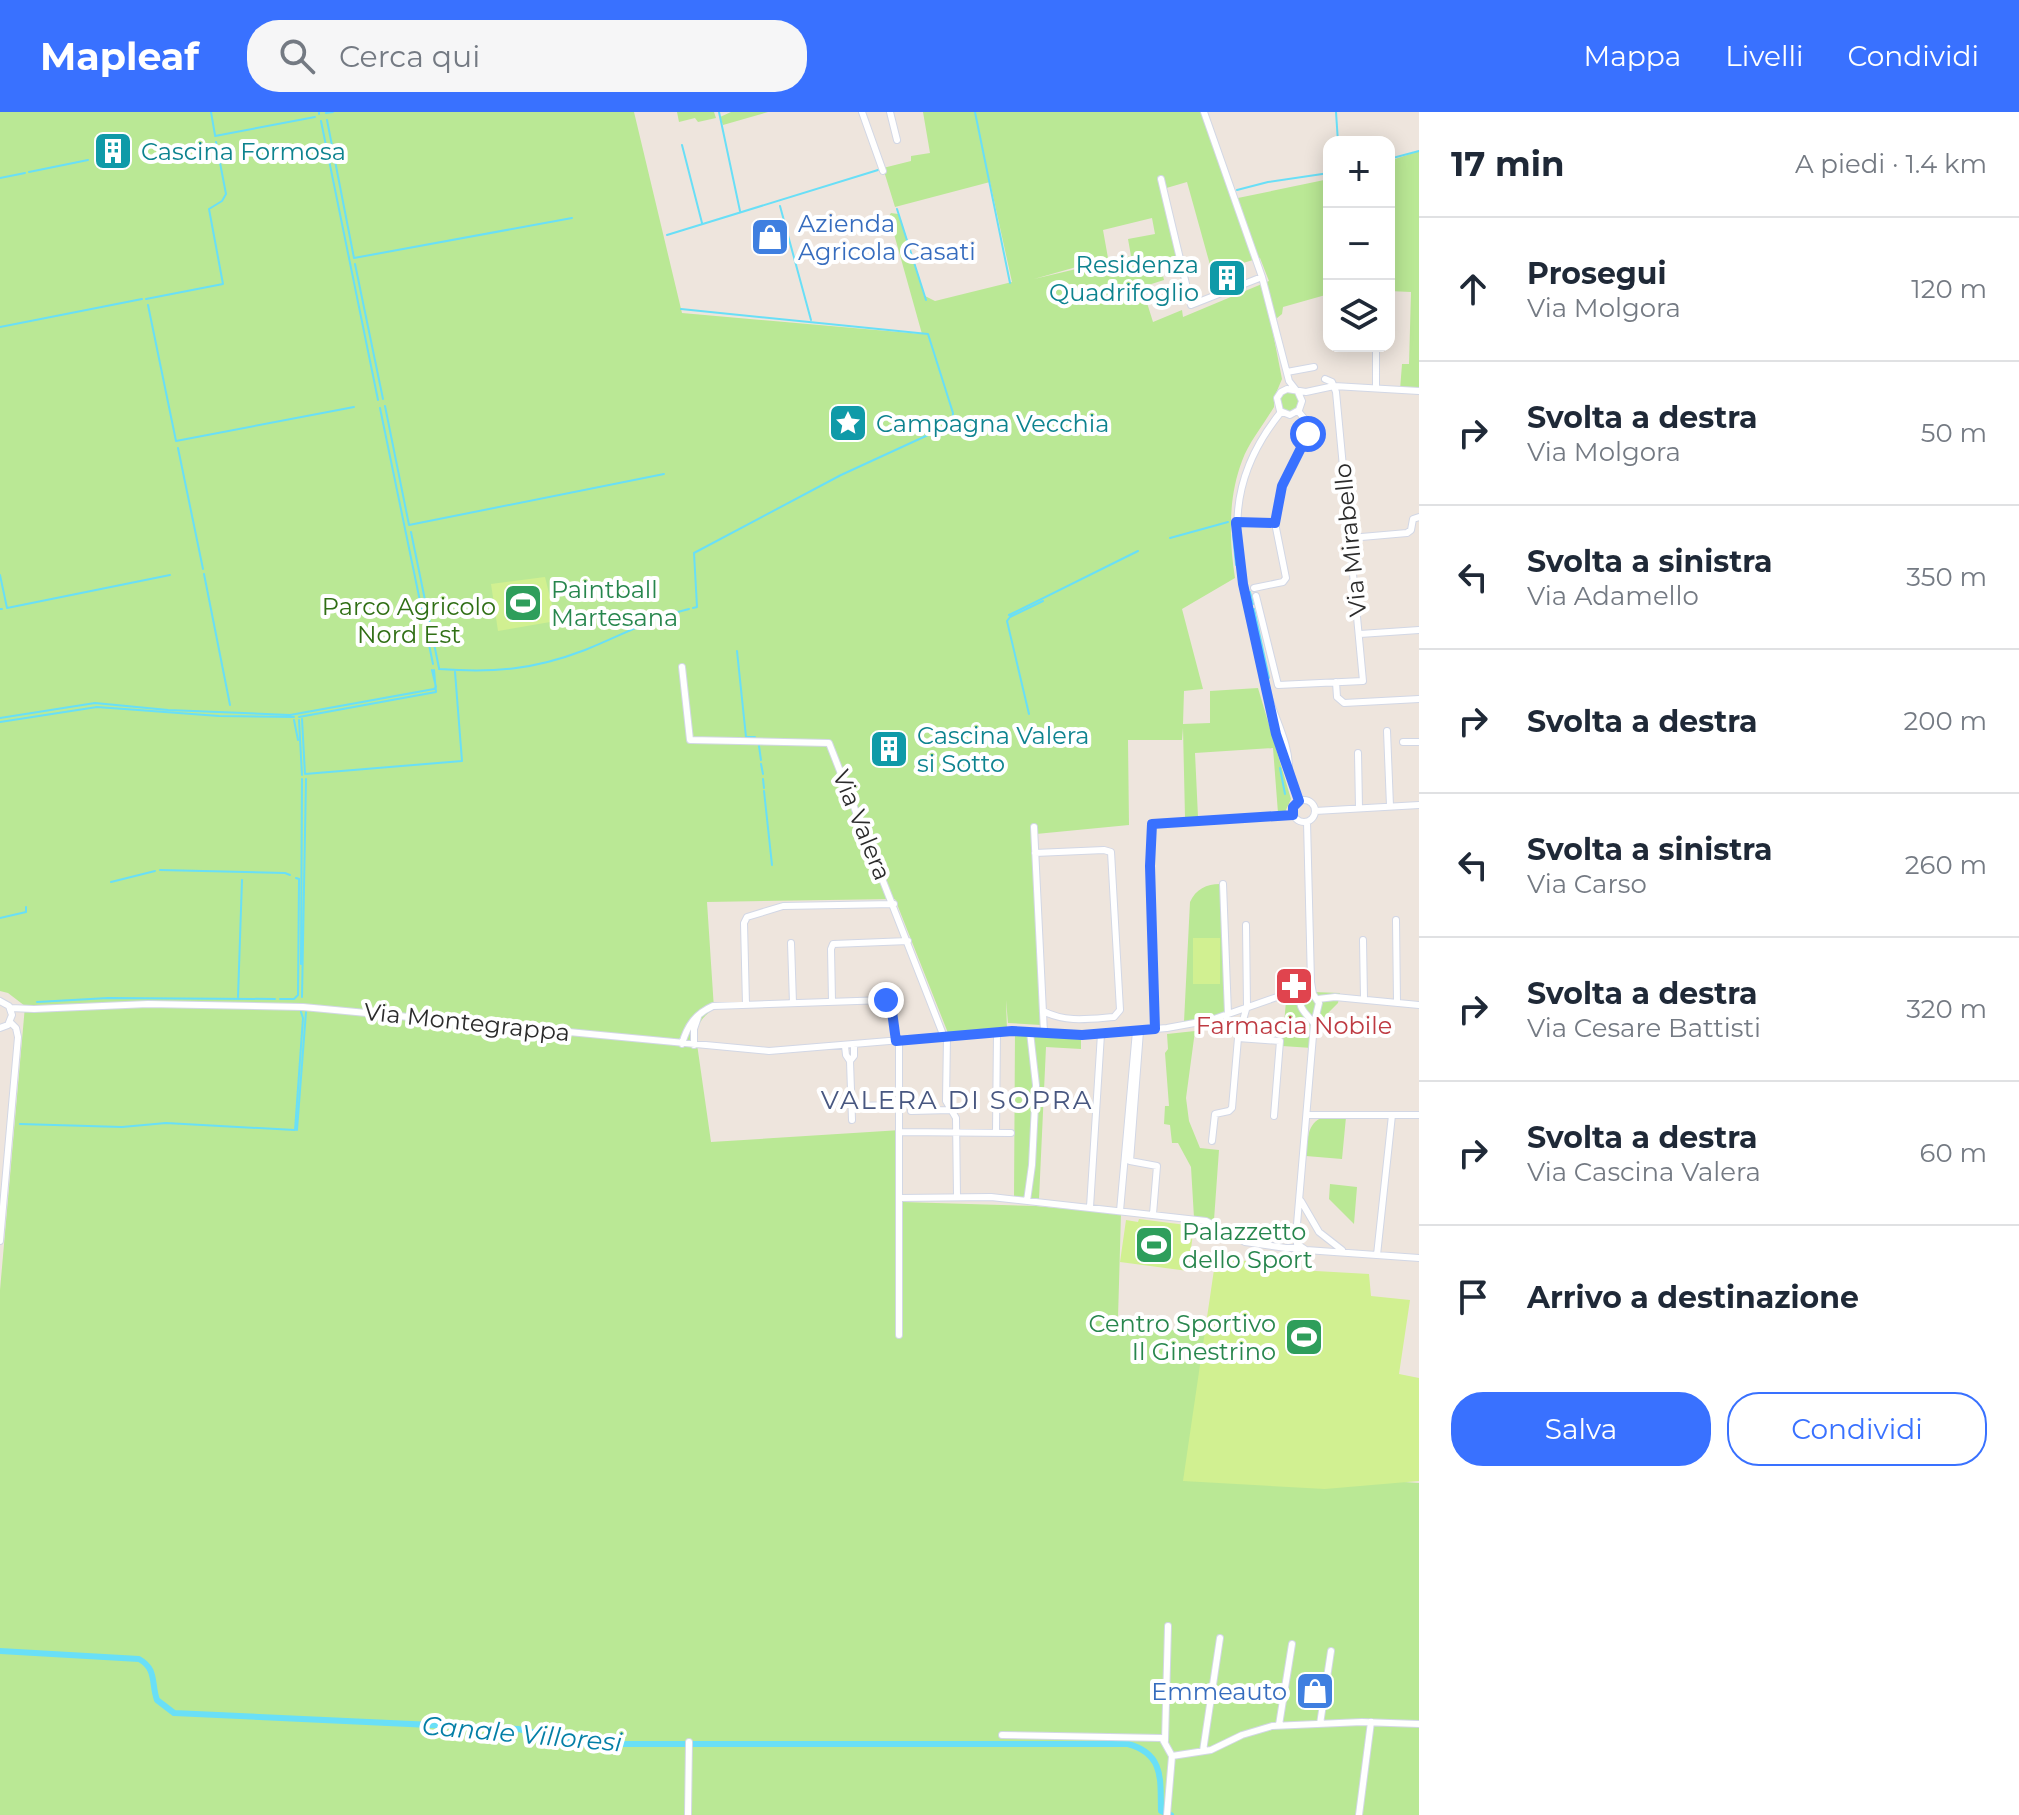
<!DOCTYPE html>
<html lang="it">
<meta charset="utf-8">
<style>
:root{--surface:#fff;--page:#f6f6f7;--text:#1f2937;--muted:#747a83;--line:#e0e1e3;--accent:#3971ff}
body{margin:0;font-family:Montserrat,sans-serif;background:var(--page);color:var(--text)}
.controls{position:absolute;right:24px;top:24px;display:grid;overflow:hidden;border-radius:16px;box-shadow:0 4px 20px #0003}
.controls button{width:72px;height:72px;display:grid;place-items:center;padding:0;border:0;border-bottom:2px solid var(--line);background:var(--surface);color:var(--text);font:40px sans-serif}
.stop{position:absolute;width:24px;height:24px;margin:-18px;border:6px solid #3971ff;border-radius:50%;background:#fff}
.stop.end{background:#3971ff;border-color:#fff;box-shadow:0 2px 8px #0008}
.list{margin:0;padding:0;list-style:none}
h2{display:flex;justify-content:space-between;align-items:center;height:104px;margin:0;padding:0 32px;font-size:34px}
h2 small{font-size:26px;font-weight:400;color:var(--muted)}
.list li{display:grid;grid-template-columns:52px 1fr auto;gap:24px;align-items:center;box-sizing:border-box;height:144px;padding:0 32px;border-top:2px solid var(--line)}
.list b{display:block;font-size:30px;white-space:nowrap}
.list p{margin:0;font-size:26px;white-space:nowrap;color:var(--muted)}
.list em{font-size:26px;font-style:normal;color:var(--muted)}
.actions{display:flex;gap:16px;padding:24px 32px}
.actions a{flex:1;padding:18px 0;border:2px solid var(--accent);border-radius:32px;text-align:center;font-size:28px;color:var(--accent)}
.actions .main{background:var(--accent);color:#fff}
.icon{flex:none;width:44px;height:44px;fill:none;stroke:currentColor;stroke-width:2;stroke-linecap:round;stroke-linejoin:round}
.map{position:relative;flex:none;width:1419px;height:1703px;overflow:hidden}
header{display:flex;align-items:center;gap:48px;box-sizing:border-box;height:112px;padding:0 40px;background:var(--accent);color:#fff}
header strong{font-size:38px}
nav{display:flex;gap:44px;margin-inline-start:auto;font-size:28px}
.search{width:560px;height:72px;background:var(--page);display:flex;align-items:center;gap:20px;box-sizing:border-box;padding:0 28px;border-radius:32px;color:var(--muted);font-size:30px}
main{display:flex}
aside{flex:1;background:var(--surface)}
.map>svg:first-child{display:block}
</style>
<header>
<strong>Mapleaf</strong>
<div class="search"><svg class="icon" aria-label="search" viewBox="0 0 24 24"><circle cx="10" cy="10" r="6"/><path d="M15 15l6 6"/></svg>Cerca qui</div>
<nav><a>Mappa</a><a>Livelli</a><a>Condividi</a></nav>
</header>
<main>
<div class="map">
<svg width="1419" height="1703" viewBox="0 0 1419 1703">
<rect width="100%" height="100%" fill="#eee5dd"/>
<!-- green -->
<path fill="#bae895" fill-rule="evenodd" d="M0,0h634l48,201 240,21 -33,-118 2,-3 7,1 3,6 24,76 10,5 77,-19 -22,-100 -95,25 -12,-39 28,-7v-5l19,-3 -7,-41h278l32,87 96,-20v115l-46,13 -1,7 -11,9 11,56 -8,19v9c-10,17 -25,35 -32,54 -14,37 -13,78 -7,117l-53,31 21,80 -19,2 -1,33 27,-1v-32l48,-3 33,111 -6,13 -7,1 -5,-65 -78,5 3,64h-13l-2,-89 -1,12h-54l1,85 -93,9 5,191 -33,-2 -2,-23 1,30 -59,3 -53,-134 -188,3 7,107c-11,7 -17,15 -18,28l15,105 190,-12 2,72 133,4 85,8 -3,104h-6v2l98,16 164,144 45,3v332h-1419v-525l25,-284 -17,-13 -8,-2zM1187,70l25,90 48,-14 9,23 -86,36 -1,-7 -29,12 -11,-35 22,-7 -4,-17 20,-5 -17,-69zM1152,106l3,16 -27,5 3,17 -97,23 74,-21 -5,-28z
M677,0h37l2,6 -18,4 -3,-4 -16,4z
M731,0h37l-45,13 -3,-8z
M1419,39v239h-19l2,-26h7l2,-72 -22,-1v-130z
M1279 290a10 10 0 1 1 20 0a10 10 0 1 1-20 0Z
M1223,772l3,129 -42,9 6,-120c6,-14 19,-19 33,-18z
M1310,870l3,10 27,1 -2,10 -24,24 -2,21 -30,-2 5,-56 20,1z
M1015,919l66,3v15l-35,-2 -7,152 -25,-2z
M1195,919l-9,67 3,23 11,27 19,2 -5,70 -20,-2 -3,-51 -13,-24h-6l-2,-18 -6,-1 1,-18h4l-4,-53 3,-4 -1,-15z
M1323,1005h23l-4,42 -36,-3c2,-16 0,-32 17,-39z
M1330,1072l27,3 -3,37 -25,-25z"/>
<!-- pitch -->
<path fill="#d1f091" d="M545,465l11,44 -58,10 -7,-47z
M1193,826h27v46h-27z
M1139,1107l55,7 -6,45 -68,-9 6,-42 12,2z
M1216,1144l82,14 71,4 2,22 39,4 -11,74 20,4v103l-94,8 -142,-8z"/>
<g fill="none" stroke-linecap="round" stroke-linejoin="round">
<!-- stream -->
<path stroke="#69dff7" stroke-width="2" d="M211,0l4,23
M319,0v2
M719,0l21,99
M975,0l35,171
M1336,0l2,30
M326,1l7,-1
M327,8l27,138 218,-40
M321,9l57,279
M215,24l100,-19
M682,33l20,78
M1389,47l30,-8
M29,60l59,-12
M0,66l25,-5
M1237,78l31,-8 61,-9
M780,94l31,114
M897,97l29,91
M667,123l211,-65
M355,152l28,135
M146,187l77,-15 -14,-75 13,-8 4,-7 -10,-52
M148,193l28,136
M681,197l247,25 25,79 -1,11 -111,51 -147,78 3,54 -4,1
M0,215l142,-28
M385,294l24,119 255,-51
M380,296l53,256
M176,329l178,-34
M178,336l25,121
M411,420l28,136
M1233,423l3,30
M1170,426l58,-16
M204,462l26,131
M0,463l7,33 163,-33
M1250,480l3,12
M0,497h2
M1254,497l15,69
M1009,503l129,-64
M737,539l9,86h9
M439,557c54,4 94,1 146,-19 35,-14 67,-32 104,-41
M1029,602l-22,-93 3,-4 33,-16
M299,605l137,-25 -2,-22
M0,606l95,-15 73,7 122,5 144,-26 2,-2 -4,-17
M302,607l3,55
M294,608l4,20
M299,608l3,55
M0,610l97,-15 122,9 75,1
M759,634l2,14
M761,652l2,10
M1280,656l5,26
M305,662l157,-13 -7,-89
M763,667l1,9
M764,679l8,74
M160,758l125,3 5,2
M111,770l44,-11
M0,806l26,-6v-5
M301,852l1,-185
M238,885l4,-117
M302,885l4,-218
M280,887h14l4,-4 1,-116 -3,-1
M37,890l71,-4 167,1
M20,1012l102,3 44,-4 129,7 8,-112 -2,-6
M297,1018l9,-118"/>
<!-- canal -->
<path stroke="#69dff7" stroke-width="6" d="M0,1539l139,8c18,10 12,24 18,41l17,13 344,16 68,15h542c37,10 32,37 33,67l10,4"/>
<defs>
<path id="minor" d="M862,0l21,59
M890,0l7,28
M1204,0l58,165 27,104 7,9
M1161,67l30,126 71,-28
M1376,234v41
M1287,260l27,-5
M1298,280l4,9 -3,9 -9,5 -10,-4 -3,-13 4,-6 6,-3 19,3 28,-6 85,5
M1281,300c-55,68 -49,124 -31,204 6,26 10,53 18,78 7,26 22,50 21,77
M1236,410l39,1
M1350,426l57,-5 4,-3 2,-11 6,-2
M1254,476l29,-6 3,-4 -11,-55 7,-37 26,-50v-13l-10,-12
M1256,484l22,89 85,-4 -27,-289 -4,-10 -7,-3
M1360,522l59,-4
M682,555l8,73 139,3 115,294
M1336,570l1,15 7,6 75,-4
M1273,604l9,38 17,47
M1387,619l3,75
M1403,630h16
M1358,641l1,55
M1293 699a11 11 0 1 1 22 0a11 11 0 1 1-22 0Z
M1315,699l104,-6
M1034,715l10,206
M1035,741l69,-3 7,2 9,158 -6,7c-25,2 -48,6 -71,-6
M1223,772l5,130
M1396,808l1,82
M1363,828l1,59
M791,831l2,60
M1304,883c-10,12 4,19 10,29
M1318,887l17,-2 84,8
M0,889l9,5 3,9 -4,10 -8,3
M832,889l-1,-52 2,-5 75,-3
M746,893l-2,-82 3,-6 36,-11 111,-2
M10,896l24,1 114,-5 155,3 466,44 240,-20 73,4 85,-7 44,-8 66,-23 27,-2
M1155,917l-5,-163 2,-42 141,-9
M1140,919l-10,130 27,5 -4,48
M947,925l-1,64 10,17 1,78
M1238,926l42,3 -6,75
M899,929v294
M682,932c5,-18 13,-30 31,-38l173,-6 5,4 5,37
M694,933v-16l4,-12
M845,934l1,9 4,6 4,-5v-10
M850,949l2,59
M851,994l49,-1
M911,999l39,-1
M1307,1003h112
M900,1020l111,1
M996,1021l1,-101
M1212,1029l3,-27 14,-3 3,-3 6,-70 9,-32 -1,-81
M900,1086l91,-1 215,24 39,21 41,6h15
M1027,1089l5,-36 4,-80 -6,-53
M1301,1089l18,31 23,18
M1090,1095l11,-173
M1120,1099l16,-180
M0,1129l18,-204 -2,-9 -6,-6
M1306,1138l-9,-6 -1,-8 18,-212 5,-21 -6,-9 -2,-12 -4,-160
M1306,1138l113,8
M1377,1143l15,-140
M1320,1612l11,-73
M1279,1613l13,-81
M1002,1623l160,3 10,18
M1165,1629l3,-115
M1203,1639l17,-113
M1172,1644l39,-6 31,-15 30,-9 90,-4 57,2
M688,1703l1,-73
M1167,1703l5,-59
M1359,1703l12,-93"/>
</defs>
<!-- minor casing -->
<use href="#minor" stroke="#d2d7e5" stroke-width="8"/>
<!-- minor -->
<use href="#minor" stroke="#fff" stroke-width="6"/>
</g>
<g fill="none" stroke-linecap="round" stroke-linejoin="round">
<!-- route -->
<path stroke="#3971ff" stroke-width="10" d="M886,888l5,4 5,37 116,-10 70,4 73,-6 -5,-163 2,-42 141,-9v-8l6,-6 -23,-67 -33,-150 -7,-60v-2l39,1 7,-37 26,-52"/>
</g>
<!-- icons -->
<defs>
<symbol id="building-square" viewBox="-11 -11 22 22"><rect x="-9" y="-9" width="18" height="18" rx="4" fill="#0f9aa8" stroke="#fff"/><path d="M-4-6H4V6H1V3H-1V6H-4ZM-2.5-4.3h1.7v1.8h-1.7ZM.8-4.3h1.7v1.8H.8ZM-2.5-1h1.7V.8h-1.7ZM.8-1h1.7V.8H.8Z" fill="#fff"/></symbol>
<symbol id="shop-square" viewBox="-11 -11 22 22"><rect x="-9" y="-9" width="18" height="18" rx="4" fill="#3f7fe0" stroke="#fff"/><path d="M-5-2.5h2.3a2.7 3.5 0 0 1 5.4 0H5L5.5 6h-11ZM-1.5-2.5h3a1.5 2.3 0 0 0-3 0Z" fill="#fff"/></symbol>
<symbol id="sight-square" viewBox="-11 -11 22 22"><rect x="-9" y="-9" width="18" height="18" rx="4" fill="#0f9aa8" stroke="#fff"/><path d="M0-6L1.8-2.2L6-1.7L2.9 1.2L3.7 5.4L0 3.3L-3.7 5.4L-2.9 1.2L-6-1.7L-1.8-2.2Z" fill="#fff"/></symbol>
<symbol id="stadium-square" viewBox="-11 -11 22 22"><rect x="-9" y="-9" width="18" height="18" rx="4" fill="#2e9e5b" stroke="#fff"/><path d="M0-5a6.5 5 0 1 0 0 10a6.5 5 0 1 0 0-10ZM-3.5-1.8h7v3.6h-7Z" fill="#fff"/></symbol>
<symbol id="pharmacy-square" viewBox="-11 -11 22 22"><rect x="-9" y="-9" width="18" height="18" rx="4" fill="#e0444e" stroke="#fff"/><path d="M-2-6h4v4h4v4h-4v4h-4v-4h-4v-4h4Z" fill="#fff"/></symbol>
</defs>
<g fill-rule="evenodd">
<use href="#building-square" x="91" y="17" width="44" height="44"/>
<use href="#shop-square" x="748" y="103" width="44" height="44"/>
<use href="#building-square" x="1205" y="144" width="44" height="44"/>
<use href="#sight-square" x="826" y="289" width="44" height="44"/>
<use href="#stadium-square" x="501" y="469" width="44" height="44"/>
<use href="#building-square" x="867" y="615" width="44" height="44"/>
<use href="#pharmacy-square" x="1272" y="852" width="44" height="44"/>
<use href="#stadium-square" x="1132" y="1111" width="44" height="44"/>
<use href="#stadium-square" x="1282" y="1203" width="44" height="44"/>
<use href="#shop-square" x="1293" y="1557" width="44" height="44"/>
</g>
<g text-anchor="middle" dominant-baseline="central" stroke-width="8" stroke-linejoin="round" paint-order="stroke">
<!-- culture labels -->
<g font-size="24" fill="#0d838f" stroke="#fff" text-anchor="start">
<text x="141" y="39">Cascina Formosa</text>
<text x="1199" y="152" text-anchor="end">Residenza<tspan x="1199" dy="28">Quadrifoglio</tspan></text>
<text x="876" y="311">Campagna Vecchia</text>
<text x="917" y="623">Cascina Valera<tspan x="917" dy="28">si Sotto</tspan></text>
</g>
<!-- shop labels -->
<g font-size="24" fill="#366cbe" stroke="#fff" text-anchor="start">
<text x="798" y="111">Azienda<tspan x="798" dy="28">Agricola Casati</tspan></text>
<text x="1287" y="1579" text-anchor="end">Emmeauto</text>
</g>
<!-- street labels -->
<g font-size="24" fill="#2b2b2b" stroke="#fff">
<text transform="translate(1350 428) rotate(-96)">Via Mirabello</text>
<text transform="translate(862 713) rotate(68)">Via Valera</text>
<text transform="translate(467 910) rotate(6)">Via Montegrappa</text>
</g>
<!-- leisure labels -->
<g font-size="24" fill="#27864d" stroke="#fff" text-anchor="start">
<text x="551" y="477">Paintball<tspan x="551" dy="28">Martesana</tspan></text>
<text x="1182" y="1119">Palazzetto<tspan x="1182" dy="28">dello Sport</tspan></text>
<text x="1276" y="1211" text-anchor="end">Centro Sportivo<tspan x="1276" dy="28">Il Ginestrino</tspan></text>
</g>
<!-- park labels -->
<g font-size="24" fill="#306f15" stroke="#fff">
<text x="409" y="494">Parco Agricolo<tspan x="409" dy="28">Nord Est</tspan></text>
</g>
<!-- health labels -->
<g font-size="24" fill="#be3a42" stroke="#fff">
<text x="1294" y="913">Farmacia Nobile</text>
</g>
<!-- neighbourhood labels -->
<g font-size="26" letter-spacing="2" fill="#485780" stroke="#fff">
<text x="957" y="988">VALERA DI SOPRA</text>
</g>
<!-- water labels -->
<g font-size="26" font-style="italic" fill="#047fa7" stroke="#fff">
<text transform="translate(522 1622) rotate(5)">Canale Villoresi</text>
</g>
</g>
</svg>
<div class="controls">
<button>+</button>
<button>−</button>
<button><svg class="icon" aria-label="layers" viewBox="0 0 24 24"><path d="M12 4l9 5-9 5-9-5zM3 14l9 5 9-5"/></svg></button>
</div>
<div class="stop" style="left:1308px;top:322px"></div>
<div class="stop end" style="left:886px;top:888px"></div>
</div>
<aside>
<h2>17 min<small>A piedi · 1.4 km</small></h2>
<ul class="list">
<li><svg class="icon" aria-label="ahead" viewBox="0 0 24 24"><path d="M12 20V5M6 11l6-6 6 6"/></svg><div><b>Prosegui</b><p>Via Molgora</p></div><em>120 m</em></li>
<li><svg class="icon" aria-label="right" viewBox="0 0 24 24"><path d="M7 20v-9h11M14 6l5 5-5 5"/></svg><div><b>Svolta a destra</b><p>Via Molgora</p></div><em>50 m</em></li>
<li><svg class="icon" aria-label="left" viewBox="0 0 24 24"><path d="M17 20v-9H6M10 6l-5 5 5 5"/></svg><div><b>Svolta a sinistra</b><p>Via Adamello</p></div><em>350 m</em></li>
<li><svg class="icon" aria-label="right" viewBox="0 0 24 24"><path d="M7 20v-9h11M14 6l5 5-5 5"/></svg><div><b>Svolta a destra</b></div><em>200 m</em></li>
<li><svg class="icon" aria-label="left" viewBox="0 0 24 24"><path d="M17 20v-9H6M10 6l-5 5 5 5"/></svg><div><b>Svolta a sinistra</b><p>Via Carso</p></div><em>260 m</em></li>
<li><svg class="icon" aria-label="right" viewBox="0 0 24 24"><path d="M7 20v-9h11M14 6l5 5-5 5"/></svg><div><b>Svolta a destra</b><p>Via Cesare Battisti</p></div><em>320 m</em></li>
<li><svg class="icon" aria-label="right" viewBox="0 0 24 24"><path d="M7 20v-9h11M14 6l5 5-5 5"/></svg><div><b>Svolta a destra</b><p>Via Cascina Valera</p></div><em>60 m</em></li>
<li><svg class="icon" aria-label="arrive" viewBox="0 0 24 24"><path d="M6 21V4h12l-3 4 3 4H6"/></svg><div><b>Arrivo a destinazione</b></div></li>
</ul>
<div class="actions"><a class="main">Salva</a><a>Condividi</a></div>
</aside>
</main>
